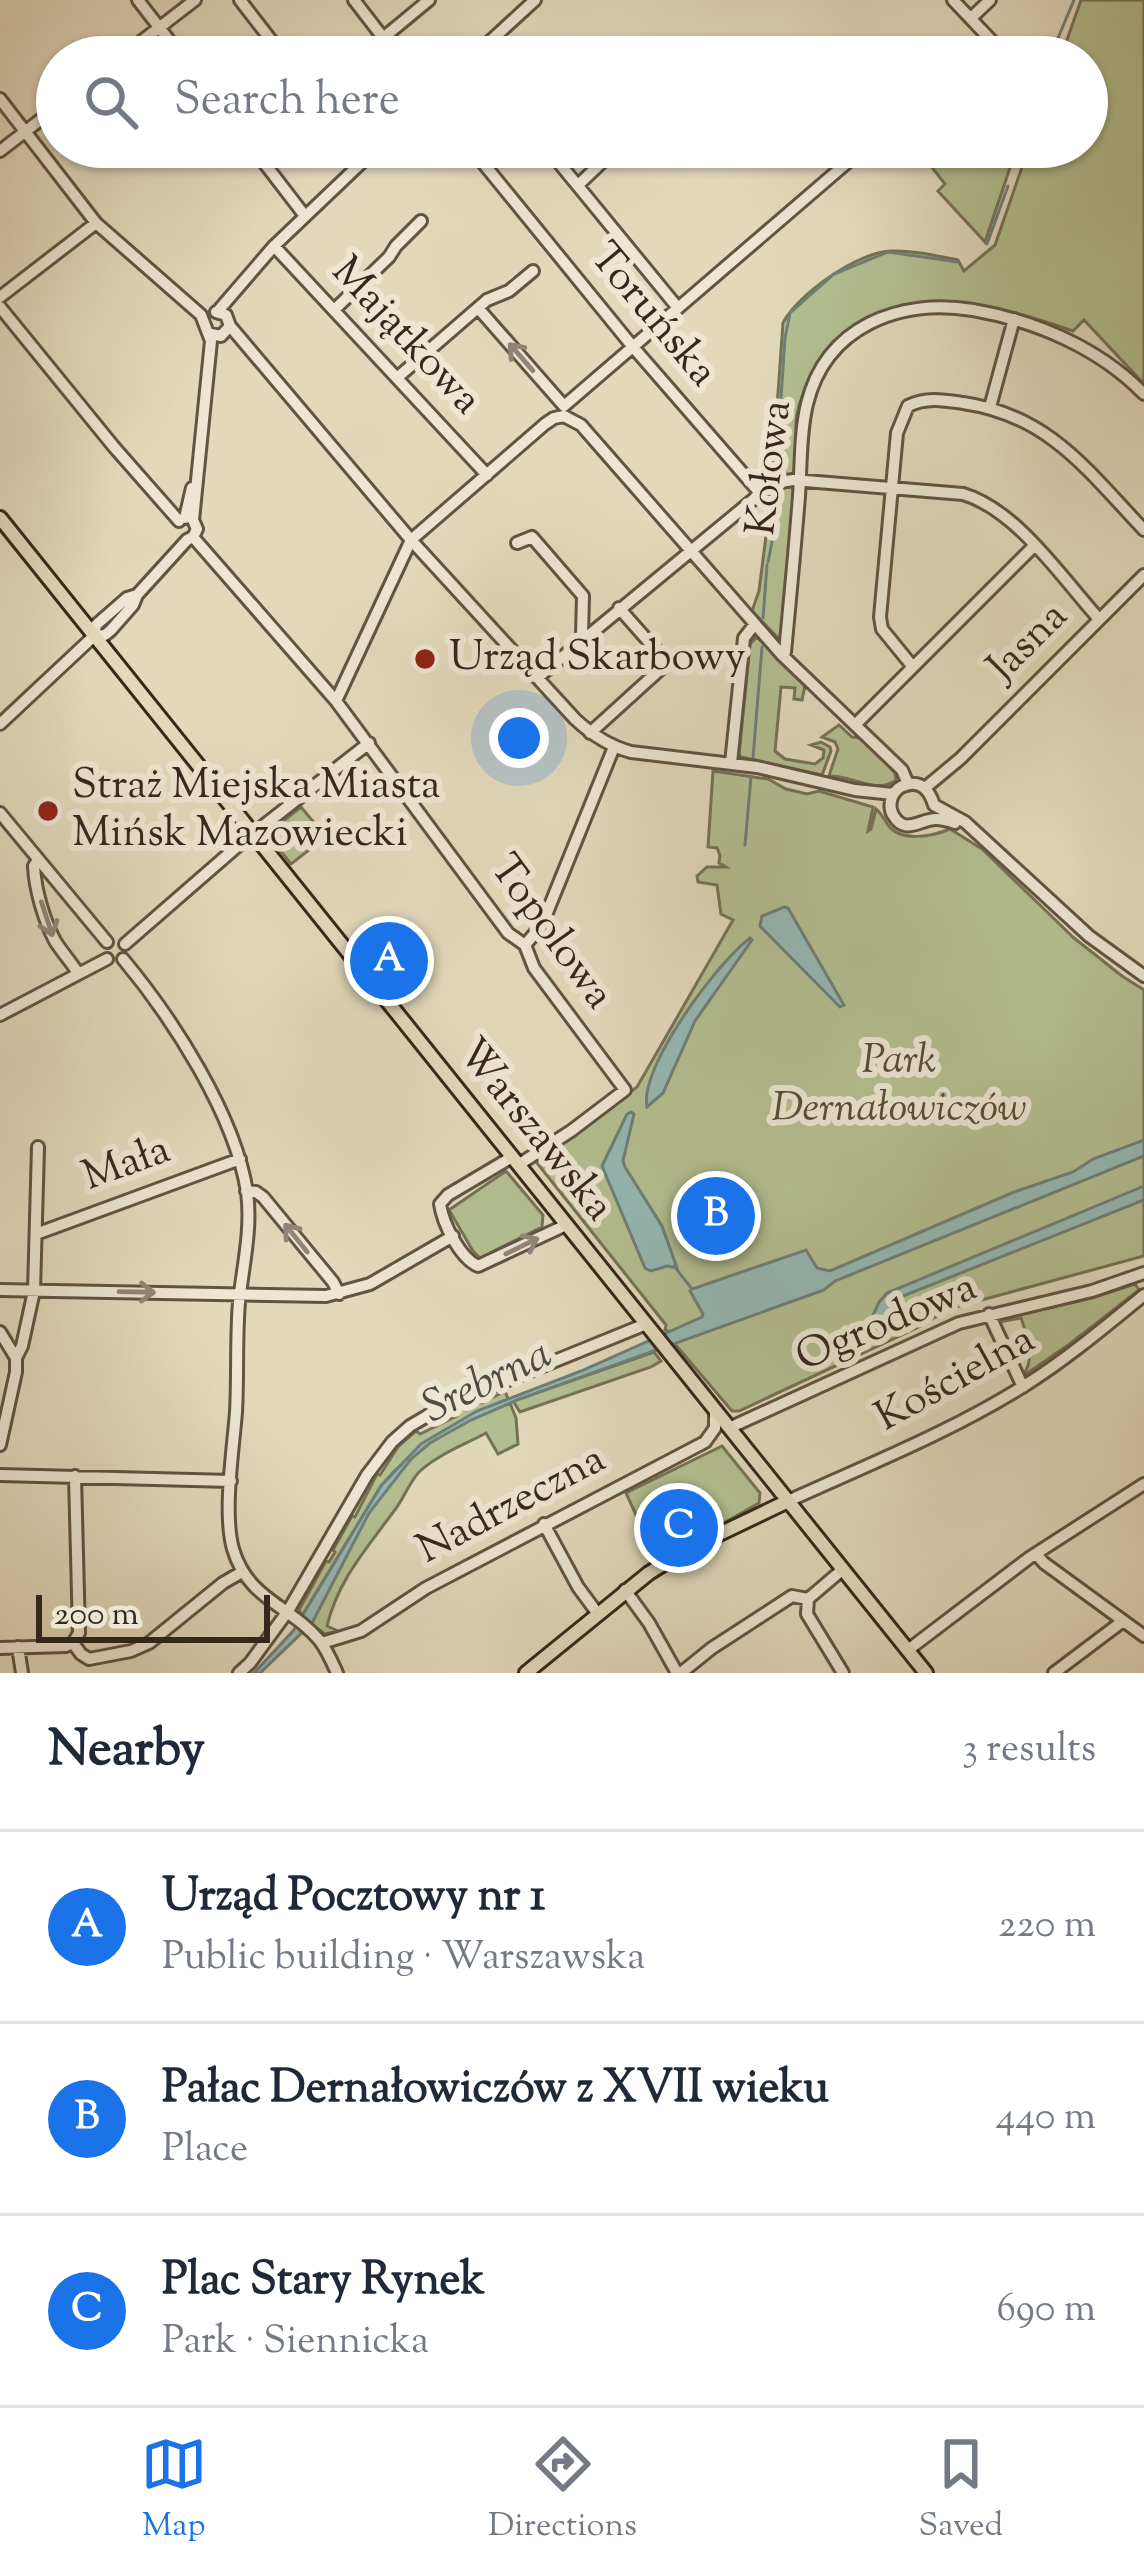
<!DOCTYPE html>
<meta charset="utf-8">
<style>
:root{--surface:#fff;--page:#f6f6f7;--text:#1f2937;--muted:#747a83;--line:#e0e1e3;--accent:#1a73e8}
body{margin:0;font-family:"Sorts Mill Goudy",serif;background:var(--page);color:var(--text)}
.scale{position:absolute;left:36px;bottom:30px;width:234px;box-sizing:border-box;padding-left:12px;border:6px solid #35271b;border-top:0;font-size:33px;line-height:42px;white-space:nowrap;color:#35271b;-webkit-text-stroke:9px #ece6d3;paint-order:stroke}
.you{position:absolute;left:519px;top:738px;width:42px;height:42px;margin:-30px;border:9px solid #fff;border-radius:50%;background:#1a73e8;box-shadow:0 0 0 18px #1a73e833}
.badge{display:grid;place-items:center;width:78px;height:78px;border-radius:50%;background:var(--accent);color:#fff;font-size:39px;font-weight:700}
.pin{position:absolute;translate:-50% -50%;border:6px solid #fff;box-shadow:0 3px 12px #0006}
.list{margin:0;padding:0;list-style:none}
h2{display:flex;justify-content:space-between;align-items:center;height:156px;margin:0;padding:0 48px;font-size:51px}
h2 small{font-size:39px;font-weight:400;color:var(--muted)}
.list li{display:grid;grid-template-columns:78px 1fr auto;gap:36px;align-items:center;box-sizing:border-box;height:192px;padding:0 48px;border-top:3px solid var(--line)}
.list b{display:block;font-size:45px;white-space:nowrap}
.list p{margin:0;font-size:39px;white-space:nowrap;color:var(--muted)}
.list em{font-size:39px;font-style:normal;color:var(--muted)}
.icon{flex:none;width:66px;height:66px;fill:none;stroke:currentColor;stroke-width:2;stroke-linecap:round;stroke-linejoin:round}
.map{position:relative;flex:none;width:1144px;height:1673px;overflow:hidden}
.search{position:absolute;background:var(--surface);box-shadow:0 3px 9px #0004;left:36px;right:36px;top:36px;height:132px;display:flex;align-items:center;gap:30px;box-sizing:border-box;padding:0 42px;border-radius:66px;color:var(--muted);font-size:45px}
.sheet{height:732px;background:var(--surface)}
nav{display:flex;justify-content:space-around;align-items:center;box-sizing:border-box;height:168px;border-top:3px solid var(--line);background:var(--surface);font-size:33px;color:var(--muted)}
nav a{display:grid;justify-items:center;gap:6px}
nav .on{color:var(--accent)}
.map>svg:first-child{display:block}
</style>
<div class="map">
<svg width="1144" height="1673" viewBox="0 0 1144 1673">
<rect width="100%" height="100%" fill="#e2d9bc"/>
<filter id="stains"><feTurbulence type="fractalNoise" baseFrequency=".00167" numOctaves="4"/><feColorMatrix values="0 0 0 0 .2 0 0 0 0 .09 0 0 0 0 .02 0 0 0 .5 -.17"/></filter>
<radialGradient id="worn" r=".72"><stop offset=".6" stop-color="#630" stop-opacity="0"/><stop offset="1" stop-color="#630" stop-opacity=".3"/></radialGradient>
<!-- green -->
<path fill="#b3bf91" stroke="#747356" stroke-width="3" d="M1081,0h63v384l-60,-64 -11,11c-78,-27 -170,-54 -235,11 -18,18 -36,46 -41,72 -3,17 0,38 0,55l-5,5 -20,3 11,-154c15,-29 75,-71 108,-72 22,-1 46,5 67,9l6,11 31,-26 34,-98h58v-90h-26z
M916,147h101l-32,95 -47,-51 7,-7z
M792,486l1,4 5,2 -17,149 -29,-30 7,-20 9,-71v-23l11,-8z
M757,637l48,49 -3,14 -8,-1 1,-11 -14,-1 -6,64 10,8 30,5 8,-6 1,-8 -13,-5 10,-3 9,5 1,4 -9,24 -81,-18 -2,-3 11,-110z
M839,725l13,12 11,1 32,35 1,7c-19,15 -44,-5 -67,-4l9,-27 -3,-7 -13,-5z
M713,771l55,8 18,10 21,5 12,-3 54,16 -5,24 3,-2 5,-20c5,4 8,10 12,16 13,18 45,11 62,4l32,20 92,89 48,38 22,14v266l-196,53 -27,17 -182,85h-7l-57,-67 -4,-12 -6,-2 1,-5 -129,-162 100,-76 96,-167 -12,-6 -4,-29 -19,-3 -1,-6 10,-9h19l-7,-4 1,-8 -3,-7 -9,-1z
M301,807l25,30 -35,27 -24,-30z
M506,1171l37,44 -1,12 -62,31 -7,-7 -24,-41z
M1135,1284l4,6 -68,53 -49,34c14,-19 6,-39 -1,-59l-22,4 -1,-2 94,-22z
M654,1352l7,9 -10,6 -131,45 -7,-11z
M505,1391l3,8c-48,19 -94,48 -127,87l-79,130 -3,-6 27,-49 3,1 6,-10 -2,-2 19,-34 3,1 22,-43 3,1 18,-28 18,-16 4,3 37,-18 -1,-5 24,-10 2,2z
M510,1403l6,15 2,26 -20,10 -12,-21c-22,12 -47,21 -66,38 -11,11 -16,28 -26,40 -27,37 -56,69 -67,115l11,5 -13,3 -14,-10c32,-62 60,-135 116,-179 25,-18 55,-30 83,-42z
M722,1446l38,47 -1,10 -102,58 -31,-68z"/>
<!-- water -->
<path fill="#95b9b5" stroke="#6f7f77" stroke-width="3" d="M784,907l4,1 56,97 -4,2 -80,-81 2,-10z
M750,938l2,2 -57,81 -32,72 -16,14c-8,-40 70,-144 103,-169z
M631,1112l3,2 -11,47 2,6 37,59 15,42 -10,-2 -16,5 -6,-3 -43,-102 25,-52z
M1144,1140v16l-309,125 -11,9 -307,110 -46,20 -41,23 -19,16 -42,54 -57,110 -52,50h-6l39,-42 88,-145 40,-42 56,-33 104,-40 121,-54 1,-3 -13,-23 2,-2 114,-39 11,18 13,3 184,-79 59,-20 20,-13z
M1144,1186v14l-246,98 -7,10 8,13 -1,8c-13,6 -19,6 -30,-3l11,-24 8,-9z"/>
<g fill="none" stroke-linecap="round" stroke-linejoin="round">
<!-- stream -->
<path stroke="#6f7f77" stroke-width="3" d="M1050,57l24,-57
M987,244l21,-58
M776,472l9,-134 5,-25 44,-39 54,-22 70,10
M768,562l4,-20 2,-48
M763,618l4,-53
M753,758l9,-111
M745,845l6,-68
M674,1266l18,23"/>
<defs>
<path id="minor" d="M138,0l44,57
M240,0l44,57
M354,0l44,57
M953,0l54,57
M971,18l19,-18
M383,38l46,-38
M121,57l74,-57
M473,57l62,-57
M711,57l12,-11
M0,99l96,124 105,92 10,26 -18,179 4,9 -4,8
M252,147l53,69
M470,147l163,200 126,145
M0,151l57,-44
M555,158l123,150
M578,185l40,-38
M274,246l213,229
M0,297l96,-74
M0,307l114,140 65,74
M478,308l86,98
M334,310l55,-53 7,-11 25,-25
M218,311l56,-65 104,-99
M230,326l181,214 164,179c17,16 34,27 56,33l126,15 98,23 38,4
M211,334l10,2 9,-10 -4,-11 -10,-3
M398,377l89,-77 22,-9 24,-20
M564,406l292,-251
M990,407l24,-88
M564,416l17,9 201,230 120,115 6,14
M185,518l7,-30
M193,537l143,164 172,232 17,12 9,23 91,122 -54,41 -53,34
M517,543l15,-6 51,59 -1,39 3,4
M94,636l11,-1 6,-5 22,-25 4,-10 50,-55 6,-3
M94,636l2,-11 31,-27 10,-3
M782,655l3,-3c5,-52 10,-104 14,-156 2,-30 1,-63 8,-92 19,-78 93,-106 166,-94 63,11 126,38 171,84
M913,667l-31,-38 -2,-12 17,-184 11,-27c18,-9 35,-6 55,-3 86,12 125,68 181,127
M537,678l217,-179c10,-13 23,-17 39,-19l170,14c54,16 99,84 136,125
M336,701l75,-161 134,-116 9,-6 10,-2
M0,724l94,-88
M856,724l178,-178
M590,733l75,-68 -1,-6 -45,-51
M731,763l13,-125 11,-14
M925,788l36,-30 183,-183
M934,805l31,17 124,114 55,40
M934,805c-4,-13 -12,-25 -28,-20 -6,1 -11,6 -14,12 -2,6 -2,13 1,18 12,21 27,4 43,4 7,0 13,2 19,4
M0,813l107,129
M38,860l-4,6c1,24 10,54 21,75 7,11 16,21 23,32
M125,944l115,-100 129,-101
M525,945l17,-20 72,-178
M123,959c50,60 112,156 124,233 5,37 -4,73 -8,110 -3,36 -1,74 -3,110 -3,39 -13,101 -3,137 15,51 57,56 87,92 7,9 12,21 17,32
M0,1015l107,-56
M512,1157l-64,38 -8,9c3,20 20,54 38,62l88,-41
M246,1191l10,1 7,5 70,85 6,12
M36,1234l204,-75
M0,1290l326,6 44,-12 83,-48
M989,1314l34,73
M0,1332l16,26
M729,1428l230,-105 133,-32 52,-18
M0,1445l16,-73v-14l6,-12 12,-55 4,-144
M0,1475l231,6
M786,1502c81,-37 165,-70 241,-118 41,-26 79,-58 117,-89
M544,1524l34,63 20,27
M1036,1554l8,9 100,73
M625,1590l24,33 28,50
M808,1599l-1,15 36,59
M73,1643l8,11 8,5 42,-8 18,-8 74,-60 19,-11
M73,1643l6,-10 -4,-157
M322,1643l39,-12 65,-43 279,-146 10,-14v-16
M18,1647l4,26
M0,1648l66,-2 7,-3
M908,1650l121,-92 115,-74
M239,1673l11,-10 38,-52 79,-136 25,-33 18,-16 34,-20 202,-82
M681,1673l31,-25 80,-52 16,3 34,-29
M1054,1673l69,-52"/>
<path id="major" d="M0,518l926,1155
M526,1673l123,-100 37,-23 100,-48"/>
</defs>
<!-- minor casing -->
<use href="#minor" stroke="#605443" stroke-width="16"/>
<!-- major casing -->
<use href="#major" stroke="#35271b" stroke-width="18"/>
<!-- minor -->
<use href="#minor" stroke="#ece6d3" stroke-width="10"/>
<!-- major -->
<use href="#major" stroke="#e2d9bc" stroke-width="12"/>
</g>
<!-- one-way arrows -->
<defs><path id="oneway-shaft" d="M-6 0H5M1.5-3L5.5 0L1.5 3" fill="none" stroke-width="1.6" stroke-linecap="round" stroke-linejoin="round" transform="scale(3)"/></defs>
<g stroke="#908677">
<use href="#oneway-shaft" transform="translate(521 357) rotate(-131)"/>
<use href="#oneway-shaft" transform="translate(47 919) rotate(72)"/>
<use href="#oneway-shaft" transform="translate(296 1238) rotate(-129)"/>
<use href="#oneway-shaft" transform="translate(522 1246) rotate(-26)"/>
<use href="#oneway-shaft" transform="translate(137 1292) rotate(1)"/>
</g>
<!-- markers -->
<g fill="#8f2418" stroke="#ece6d3" stroke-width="4.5">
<circle cx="425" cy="659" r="12"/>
<circle cx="48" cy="811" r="12"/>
</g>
<g text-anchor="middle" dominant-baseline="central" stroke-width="12" stroke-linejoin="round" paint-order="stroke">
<!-- street labels -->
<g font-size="42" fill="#35271b" stroke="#ece6d3">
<text transform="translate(652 316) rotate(50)">Toruńska</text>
<text transform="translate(405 337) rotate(47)">Majątkowa</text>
<text transform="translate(771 468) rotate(-83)">Kołowa</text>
<text transform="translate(1029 643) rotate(-45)">Jasna</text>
<text transform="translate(550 933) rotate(54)">Topolowa</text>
<text transform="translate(534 1131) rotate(51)">Warszawska</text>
<text transform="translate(127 1165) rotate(-20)">Mała</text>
<text transform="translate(887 1324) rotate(-23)">Ogrodowa</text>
<text transform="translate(956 1380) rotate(-29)">Kościelna</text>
<text transform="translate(512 1506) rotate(-28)">Nadrzeczna</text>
</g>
<!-- poi labels -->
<g font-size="42" fill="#35271b" stroke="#ece6d3" text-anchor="start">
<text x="449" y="659">Urząd Skarbowy</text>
<text x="72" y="787">Straż Miejska Miasta<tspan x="72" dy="48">Mińsk Mazowiecki</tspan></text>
</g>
<!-- park labels -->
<g font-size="42" font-style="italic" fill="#544d38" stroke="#ece6d3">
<text x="899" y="1062">Park<tspan x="899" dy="48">Dernałowiczów</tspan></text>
</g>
<!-- water labels -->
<g font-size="45" font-style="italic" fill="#4d4c42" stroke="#ece6d3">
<text transform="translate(488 1383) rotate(-26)">Srebrna</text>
</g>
</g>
<rect width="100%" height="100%" filter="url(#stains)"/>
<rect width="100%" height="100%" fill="url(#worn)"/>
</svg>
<div class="scale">200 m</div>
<div class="you"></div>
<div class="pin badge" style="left:389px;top:961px">A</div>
<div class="pin badge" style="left:716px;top:1216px">B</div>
<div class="pin badge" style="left:679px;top:1528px">C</div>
<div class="search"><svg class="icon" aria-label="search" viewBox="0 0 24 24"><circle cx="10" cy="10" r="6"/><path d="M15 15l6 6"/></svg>Search here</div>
</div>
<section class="sheet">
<h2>Nearby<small>3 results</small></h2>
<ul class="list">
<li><span class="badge">A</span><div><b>Urząd Pocztowy nr 1</b><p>Public building · Warszawska</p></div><em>220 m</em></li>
<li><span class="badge">B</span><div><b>Pałac Dernałowiczów z XVII wieku</b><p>Place</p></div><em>440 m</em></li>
<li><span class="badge">C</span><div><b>Plac Stary Rynek</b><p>Park · Siennicka</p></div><em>690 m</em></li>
</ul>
</section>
<nav>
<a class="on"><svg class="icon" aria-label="map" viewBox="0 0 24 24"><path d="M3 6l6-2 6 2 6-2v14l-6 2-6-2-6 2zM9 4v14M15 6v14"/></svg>Map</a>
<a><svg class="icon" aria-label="directions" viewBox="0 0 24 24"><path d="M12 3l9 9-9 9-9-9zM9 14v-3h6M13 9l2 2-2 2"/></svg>Directions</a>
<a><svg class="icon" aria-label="saved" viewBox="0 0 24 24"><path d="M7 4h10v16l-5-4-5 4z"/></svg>Saved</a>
</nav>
